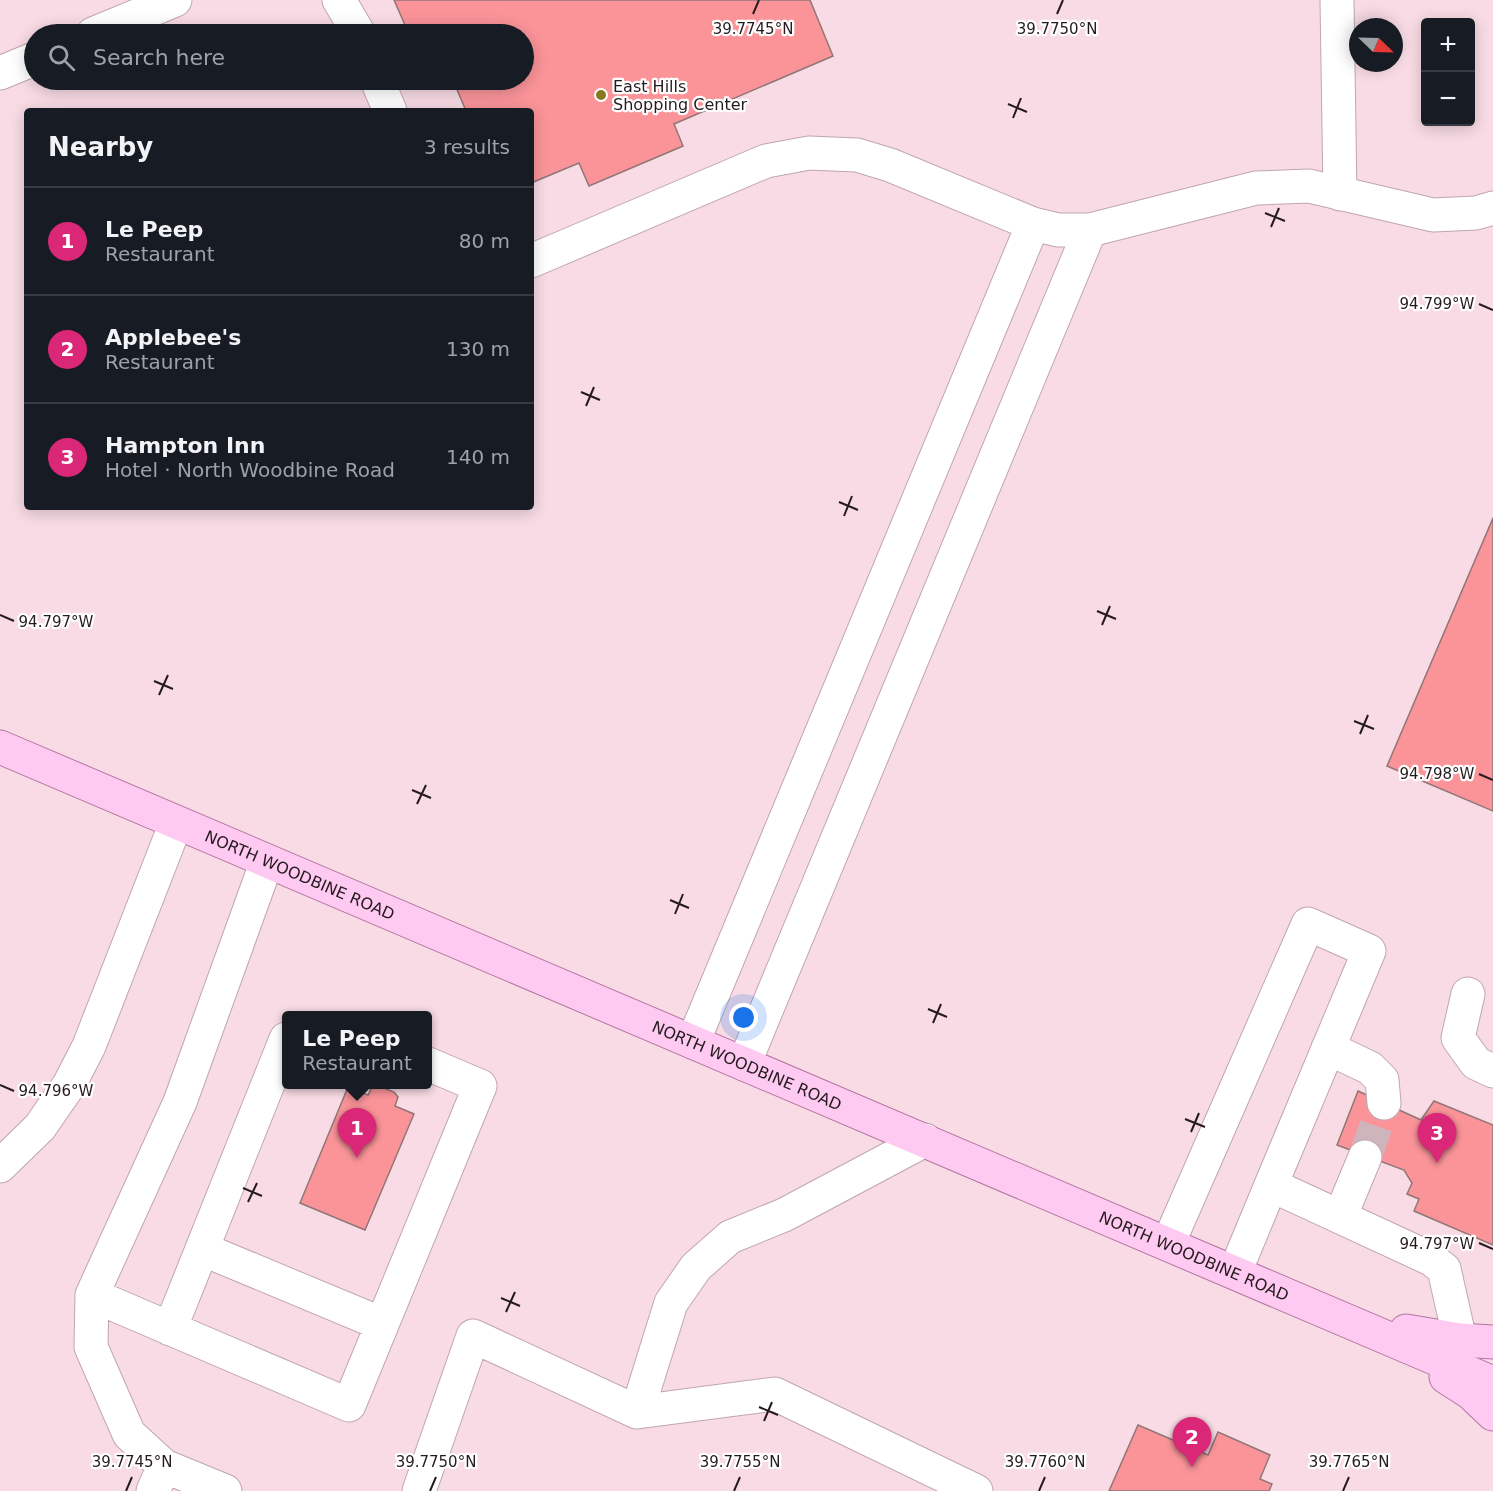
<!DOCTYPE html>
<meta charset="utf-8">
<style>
:root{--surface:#171b24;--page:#20242c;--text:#f1f3f6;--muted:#9ea1a6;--line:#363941;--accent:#db2777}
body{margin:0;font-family:"DejaVu Sans",sans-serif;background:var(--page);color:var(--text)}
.controls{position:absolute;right:18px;top:18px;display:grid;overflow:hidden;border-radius:6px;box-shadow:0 3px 15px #0003}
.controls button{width:54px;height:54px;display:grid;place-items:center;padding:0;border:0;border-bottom:2px solid var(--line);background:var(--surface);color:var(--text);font:30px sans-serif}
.compass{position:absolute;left:1349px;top:18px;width:54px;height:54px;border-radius:50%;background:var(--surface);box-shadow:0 3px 15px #0003;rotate:113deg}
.you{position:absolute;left:744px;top:1018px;width:21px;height:21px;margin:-15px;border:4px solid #fff;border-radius:50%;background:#1a73e8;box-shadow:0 0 0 9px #1a73e833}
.badge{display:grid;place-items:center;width:39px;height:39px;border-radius:50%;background:var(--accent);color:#fff;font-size:20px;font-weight:700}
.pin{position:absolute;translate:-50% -50px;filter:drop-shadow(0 2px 3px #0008)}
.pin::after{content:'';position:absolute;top:32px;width:21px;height:18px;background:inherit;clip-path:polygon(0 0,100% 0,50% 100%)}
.popup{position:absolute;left:282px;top:1011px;width:150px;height:78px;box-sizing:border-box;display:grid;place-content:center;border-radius:6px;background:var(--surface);filter:drop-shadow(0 2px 4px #0005);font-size:20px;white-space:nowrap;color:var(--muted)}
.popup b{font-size:22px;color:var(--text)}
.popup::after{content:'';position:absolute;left:50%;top:100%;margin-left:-12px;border:12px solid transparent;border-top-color:var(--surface)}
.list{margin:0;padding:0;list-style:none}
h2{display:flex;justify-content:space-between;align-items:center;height:78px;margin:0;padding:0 24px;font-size:26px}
h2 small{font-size:20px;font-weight:400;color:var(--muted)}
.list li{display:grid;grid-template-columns:39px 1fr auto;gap:18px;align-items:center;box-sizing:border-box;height:108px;padding:0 24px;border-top:2px solid var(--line)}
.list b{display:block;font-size:22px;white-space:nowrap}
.list p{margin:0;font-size:20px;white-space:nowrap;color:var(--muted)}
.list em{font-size:20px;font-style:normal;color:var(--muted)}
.icon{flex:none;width:33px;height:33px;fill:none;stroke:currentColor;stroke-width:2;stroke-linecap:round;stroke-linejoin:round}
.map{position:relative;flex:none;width:1493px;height:1491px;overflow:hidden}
.search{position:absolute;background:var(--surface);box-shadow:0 3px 15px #0003;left:24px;top:24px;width:510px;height:66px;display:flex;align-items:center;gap:15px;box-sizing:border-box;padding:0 21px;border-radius:33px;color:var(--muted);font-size:22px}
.panel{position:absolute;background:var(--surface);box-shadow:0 3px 15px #0003;left:24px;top:108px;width:510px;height:402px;border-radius:6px}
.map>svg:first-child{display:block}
</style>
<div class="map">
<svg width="1493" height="1491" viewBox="0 0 1493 1491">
<rect width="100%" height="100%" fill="#f8dbe4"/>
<!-- building -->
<path fill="#fa9499" stroke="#917677" stroke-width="1.5" d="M394,0h416l23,56 -159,68 9,22 -94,40 -10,-23 -48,20v-72h-65l-13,-31h71v-46h-115z
M1493,518v293l-106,-45z
M379,1086l15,6 4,5 -3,9 19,8 -49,116 -65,-27 48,-116 20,8 4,-8z
M1358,1091l63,29 13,-19 59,24v120l-79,-34 5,-12 -12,-5 5,-11 -8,-13 -67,-25z
M1138,1425l70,30 10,-23 52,23 -10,24 12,5 -3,7h-160z"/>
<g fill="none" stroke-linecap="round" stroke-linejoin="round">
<!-- minor-tunnel -->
<path stroke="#ceb5bc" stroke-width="33" stroke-dasharray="33 16" stroke-linecap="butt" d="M1365,1157l19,-54"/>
<defs>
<path id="minor" d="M339,0l20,34
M1337,0l3,194
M93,34l82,-34
M0,73l34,-14
M377,80l13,31
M531,261l235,-100 43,-8 48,2 33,10 143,59 25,6h32l166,-42 53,-2 124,29 43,-2 17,-5
M1468,994l-10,44 18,25 17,8
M693,1042l340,-818
M1328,1048l42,20 12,12 2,23
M744,1064l346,-834
M0,1166l40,-39 29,-42 20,-39 87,-223
M1340,1217l25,-60
M1168,1244l140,-320 61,27 -98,234 160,74 13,10 16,71
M202,1249l180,75
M1235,1272l36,-87
M92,1295l257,110 131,-319 -52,-22
M170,1329l116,-290
M637,1412l34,-109 25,-36 34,-30 54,-22 141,-75
M153,1491l11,-25
M225,1491l-61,-25 -35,-32 -38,-87 1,-52 88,-193 87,-241
M419,1491l54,-155 164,76 138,-18 201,97"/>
<g id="major">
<path id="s1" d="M0,747l1493,636"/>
<path d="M1406,1331l54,9 33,2"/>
<path d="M1446,1377l25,16 22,21"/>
</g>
</defs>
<!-- minor casing -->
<use href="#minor" stroke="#c1a6ae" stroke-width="35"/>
<!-- major casing -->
<use href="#major" stroke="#b376a1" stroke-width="35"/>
<!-- minor -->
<use href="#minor" stroke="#fff" stroke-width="33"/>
<!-- major -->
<use href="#major" stroke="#ffcaf1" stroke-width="33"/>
</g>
<!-- ticks -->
<path fill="none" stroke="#251b1e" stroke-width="2" d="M753,14l6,-14M1057,14l6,-14M1008,104l19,8M1013,118l8,-20M1265,213l20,8M1271,227l8,-19M1479,304l14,6M581,392l19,8M586,406l8,-19M839,502l19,8M844,516l8,-20M1097,611l19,8M0,615l14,6M1102,625l8,-19M154,681l19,8M159,695l9,-20M1354,721l20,8M1360,734l8,-19M1479,774l14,6M412,790l19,8M417,804l9,-19M670,900l19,8M675,914l8,-20M928,1009l19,8M933,1023l8,-19M0,1085l14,6M1185,1119l20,8M1191,1132l8,-19M243,1188l19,8M248,1202l9,-19M1479,1243l14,6M501,1298l19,8M506,1312l9,-20M759,1407l19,8M764,1421l8,-19M126,1491l6,-14M430,1491l6,-14M734,1491l6,-14M1039,1491l6,-14M1343,1491l6,-14"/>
<!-- markers -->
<circle fill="#8a781c" stroke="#fff" stroke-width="2" cx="601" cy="95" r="6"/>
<g text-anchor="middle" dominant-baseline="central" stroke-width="4.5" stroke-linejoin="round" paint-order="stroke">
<!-- poi labels -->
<g font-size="16" fill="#251b1e" stroke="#fff" text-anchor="start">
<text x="613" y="86">East Hills<tspan x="613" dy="18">Shopping Center</tspan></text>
</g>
<!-- street labels -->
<g font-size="16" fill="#251b1e" stroke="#fff">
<text stroke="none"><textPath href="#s1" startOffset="326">NORTH WOODBINE ROAD</textPath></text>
<text stroke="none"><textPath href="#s1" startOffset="812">NORTH WOODBINE ROAD</textPath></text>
<text stroke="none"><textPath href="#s1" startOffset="1298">NORTH WOODBINE ROAD</textPath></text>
</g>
</g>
<g font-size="15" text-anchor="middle" fill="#251b1e" stroke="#fff" stroke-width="4.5" stroke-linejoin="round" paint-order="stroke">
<text x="753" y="34">39.7745°N</text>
<text x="1057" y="34">39.7750°N</text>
<text x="1437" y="309">94.799°W</text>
<text x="56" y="627">94.797°W</text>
<text x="1437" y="779">94.798°W</text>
<text x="56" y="1096">94.796°W</text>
<text x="1437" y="1249">94.797°W</text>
<text x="132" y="1467">39.7745°N</text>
<text x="436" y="1467">39.7750°N</text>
<text x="740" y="1467">39.7755°N</text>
<text x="1045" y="1467">39.7760°N</text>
<text x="1349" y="1467">39.7765°N</text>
</g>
</svg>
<div class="controls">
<button>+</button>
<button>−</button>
</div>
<svg class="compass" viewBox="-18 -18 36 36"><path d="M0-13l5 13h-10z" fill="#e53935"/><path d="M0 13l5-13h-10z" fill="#9ea1a6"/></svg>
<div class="you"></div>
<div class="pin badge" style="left:357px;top:1158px">1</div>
<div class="popup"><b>Le Peep</b>Restaurant</div>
<div class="pin badge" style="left:1192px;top:1467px">2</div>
<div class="pin badge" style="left:1437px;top:1163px">3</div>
<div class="search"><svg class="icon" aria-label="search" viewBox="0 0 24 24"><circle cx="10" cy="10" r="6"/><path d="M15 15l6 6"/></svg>Search here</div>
<section class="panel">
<h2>Nearby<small>3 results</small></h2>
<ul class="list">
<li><span class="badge">1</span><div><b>Le Peep</b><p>Restaurant</p></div><em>80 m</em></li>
<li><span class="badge">2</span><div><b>Applebee's</b><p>Restaurant</p></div><em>130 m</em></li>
<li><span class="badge">3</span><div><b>Hampton Inn</b><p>Hotel · North Woodbine Road</p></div><em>140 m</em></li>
</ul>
</section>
</div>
